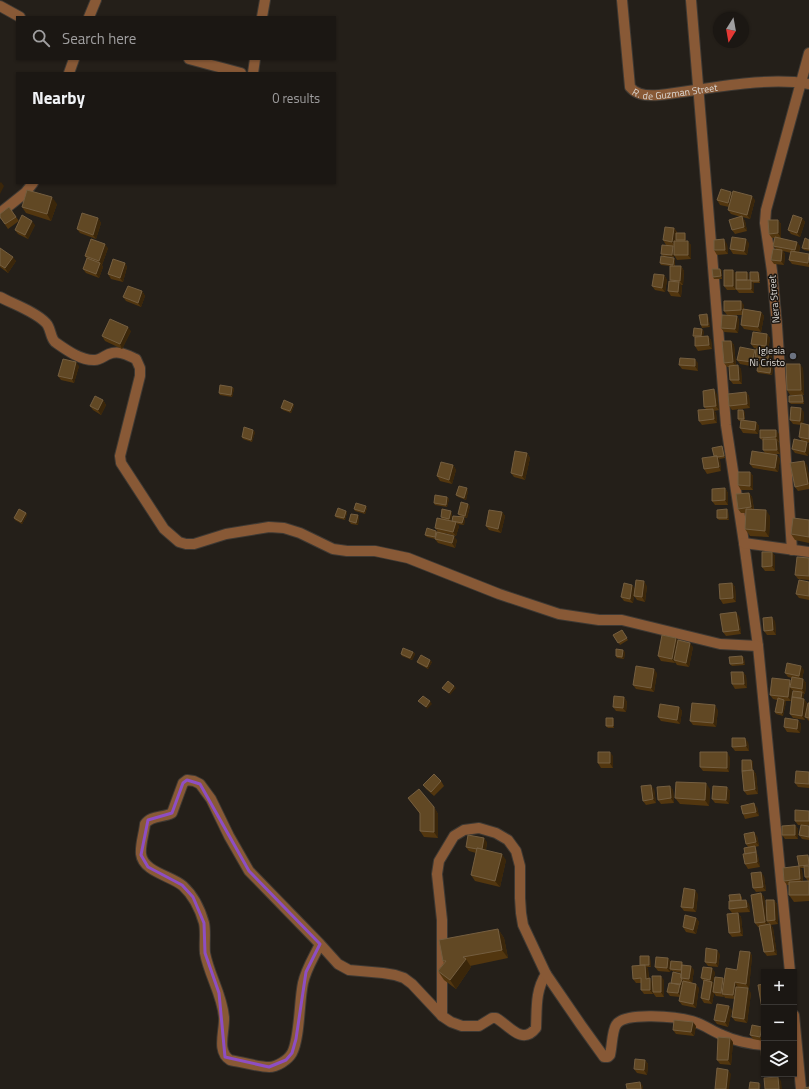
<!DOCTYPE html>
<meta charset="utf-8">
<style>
:root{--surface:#1b1713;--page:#24201c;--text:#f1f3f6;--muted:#a09fa0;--line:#393633}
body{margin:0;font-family:"Titillium Web",sans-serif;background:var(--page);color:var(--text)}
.controls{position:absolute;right:12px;bottom:12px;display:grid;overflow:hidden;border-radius:0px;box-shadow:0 1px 3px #0004}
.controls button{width:36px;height:36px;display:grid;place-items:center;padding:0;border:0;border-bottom:1px solid var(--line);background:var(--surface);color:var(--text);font:20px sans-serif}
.compass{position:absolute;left:713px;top:12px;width:36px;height:36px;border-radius:50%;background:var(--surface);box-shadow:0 1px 3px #0004;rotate:191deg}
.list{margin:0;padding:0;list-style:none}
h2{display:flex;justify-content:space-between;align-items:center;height:52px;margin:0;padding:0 16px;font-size:17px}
h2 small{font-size:13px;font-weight:400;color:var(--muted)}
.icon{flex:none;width:22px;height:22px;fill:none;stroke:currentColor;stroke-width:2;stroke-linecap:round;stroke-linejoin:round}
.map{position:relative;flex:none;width:809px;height:1089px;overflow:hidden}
.search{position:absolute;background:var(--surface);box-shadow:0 1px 3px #0004;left:16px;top:16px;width:320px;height:44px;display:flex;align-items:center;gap:10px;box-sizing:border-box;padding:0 14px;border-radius:0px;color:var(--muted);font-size:15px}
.panel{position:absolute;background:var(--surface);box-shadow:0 1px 3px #0004;left:16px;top:72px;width:320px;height:112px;border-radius:0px}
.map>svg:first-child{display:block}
</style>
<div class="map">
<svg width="809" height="1089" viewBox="0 0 809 1089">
<rect width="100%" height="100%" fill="#241f19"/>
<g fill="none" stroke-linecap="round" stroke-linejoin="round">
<defs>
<g id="minor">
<path id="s1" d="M622,0l8,87c7,9 19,9 29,8 46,-5 105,-19 150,-11"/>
<path d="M691,0l35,425 18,118 14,103 32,326"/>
<path d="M0,6l20,11"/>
<path d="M89,17l7,-17"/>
<path d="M262,17l3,-17"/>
<path d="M189,59l52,14"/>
<path d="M69,73l5,-14"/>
<path d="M253,73l2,-14"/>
<path d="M0,213l25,-20 8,-10"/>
<path d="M0,297c13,7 36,15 46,26 5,5 4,14 9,19 10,7 26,19 40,18 5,0 9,-4 14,-6 10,-4 18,1 27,5l4,9v8l-20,80 1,7 43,66 15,13 7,2h8l32,-10 43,-7 15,1 16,5 33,16 14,2h28l33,7 91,36 60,20 40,6h23l98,24 38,2"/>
<path d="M744,543l65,9"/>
<path d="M792,550l-15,-224 -5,-55 -7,-48 1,-13 43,-157"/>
<path d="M320,944c-6,13 -14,25 -17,39 -4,18 -3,55 -11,70 -4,7 -15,14 -23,14 -10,0 -28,-5 -39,-7 -14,-9 -5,-29 -6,-43 -2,-23 -15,-42 -19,-64 -1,-10 1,-21 -1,-30 -4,-14 -10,-27 -21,-37 -11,-10 -40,-14 -42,-32 -1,-9 3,-20 4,-30 6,-9 18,-6 27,-11l11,-30 4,-3 7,1 6,3 11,15 18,37 20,35 71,73 18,20 11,6 34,3 12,2 9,3 8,6 30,32 9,6 11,4h17l13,-8h4c13,7 26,28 40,10 1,-19 -1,-37 10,-54"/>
<path d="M794,1015l7,74"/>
<path d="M442,1016v-96l-5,-46 2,-13 15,-25 10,-6 15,-2 17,5 12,7 8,11 4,15v32l1,15 2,12 23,49 35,51 23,32h4l2,-2c2,-8 2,-24 6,-30 8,-14 62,-8 76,-4 11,3 20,10 30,14 13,6 28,9 42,10"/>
</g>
</defs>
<!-- minor casing -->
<use href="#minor" stroke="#3e3933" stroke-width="12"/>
<!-- minor -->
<use href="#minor" stroke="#885936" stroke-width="10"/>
</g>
<!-- wall -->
<path fill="#52360f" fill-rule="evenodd" d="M731,192l2,2 22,6 -5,19 -8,-2 3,4 2,10 -12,3 -3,-4 9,-13 -10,-3 -3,-4 1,-3 -9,-2 -3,-5z
M57,204l-6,17 -25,-8 -4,-6z
M9,207l10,14 -11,8 -8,-12z
M98,218l3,5 -5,16 -16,-6 -3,-4z
M802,218l3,4 -5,15 -9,-3 -3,-4z
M778,220l3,4v14h-1l20,8 -1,7 10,1v13l-17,-3 -3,-4 2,-7 -8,-2 2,3 -1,11 -10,-1 -3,-4 5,-11 -3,-3 2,-8h-3l-3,-4z
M35,225l-7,14 -10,-5 -3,-4z
M674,228l3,4v1l9,3v5l5,4v14l-14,1 -3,-5v-1v3l-11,-1 -2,-2 5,-9 -3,-5z
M809,240v11l-5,-1 -2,-2z
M749,243l-2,12 -14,-1 -3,-5z
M727,244l1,10 -11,1 -3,-5z
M0,248l16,13 -8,12 -8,-6z
M108,248l-6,17 1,2 -4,11 -13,-5 -3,-4 4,-10 -2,-3z
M674,258l1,2v6h6l3,5 -1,14h-3l2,1 -1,11 -10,-1 -3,-5 3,-10 -1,-1v-14l-9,-1 -1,-2z
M125,263l2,4 -4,15 -12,-3 -3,-5z
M720,269l2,2v8h-8l-1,-2z
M736,274v16h-9l-3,-4z
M749,274v6h1l10,-6v9h-7l1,1v9h-15l-3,-4z
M664,275l3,5 -2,12 -10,-2 -3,-4z
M142,291l3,5 -4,11 -15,-6 -3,-4z
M744,305v4l17,3 3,4 -3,16 -17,-3 -3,-4 2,-10h-16l-3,-4z
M708,316l2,11 -8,1 -1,-3z
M737,316l2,4 -1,13 -14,-1 -3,-4z
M131,331l-9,18 -17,-8 -3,-5z
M704,331l-1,5h5l3,4 1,9 -14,2 -3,-5v-8l-2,-2z
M767,334l3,4 -2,13 -14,-3 -3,-4z
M731,341l3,4 2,20 5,4 1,15h-9l-3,-4 -1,-13h-2l-3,-4z
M756,352l16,3 -1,8 -13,-2 -1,-2 -2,8 -15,-3 -3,-4z
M698,363v8l-16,-2 -3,-4z
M79,366l-5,17 -13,-3 -3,-4z
M771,366l2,3 -1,6 -14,-2 -1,-2z
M803,368l1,27h-14l-3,-5z
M232,387l2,2 -2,8 -12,-2 -1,-2z
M746,392l3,4 1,12 -18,2 -3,-4z
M717,394l2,16 -5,1 2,2 1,10 -15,2 -3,-4 7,-12 -2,-2z
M804,397v7h-13l-2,-2z
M103,400l3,5 -5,10 -8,-5 -3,-4z
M293,404l1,2 -3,7 -8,-3 -2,-2z
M745,412v9l11,1 3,4 -1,8 -15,-1 -3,-5 1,-7h-2l-1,-2z
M804,412l-1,12 6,1v18l-2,-1 2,3 -1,11 -13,-3 -3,-4 10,-8 -3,-4 2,-12 -8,-1 -3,-4z
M255,432l-3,10 -9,-3 -1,-2z
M779,434v8h-1l1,1 1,11h-9l6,1 3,4 -2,13 -25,-4 -3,-4 15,-11 -2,-3v-9l-3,-3z
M722,446l1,3 2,9 -6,1 1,1 1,11 -14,3 -3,-5z
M527,453l3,5 -5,22 -11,-3 -3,-4z
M453,465l3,5 -4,14 -12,-3 -3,-5z
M807,465l2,12v12l-11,2 -3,-4z
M750,472l3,4v14h-12l-3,-5z
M725,488l3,5v12h-13l-3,-4z
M468,491l-2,9 -8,-3 -2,-2z
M749,493l3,4 2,12 16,7 -1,21 -19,-1 -5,-7 1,-16h-5l-3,-4z
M447,497l2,2 -2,8 -12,-2 -1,-2z
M470,506l-3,12 -7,-2 -2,-2z
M367,508l-2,6 -10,-3 -1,-2z
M727,509l1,2 1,9h-10l-2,-2z
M346,511l1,2 -2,7 -8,-2 -2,-2z
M502,512l3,4 -4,17 -12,-3 -3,-4z
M26,513l1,2 -5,9 -7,-4 -1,-2z
M452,513l-1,8h2l12,-2 -1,6 -7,-1 2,2 -3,10 -12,-3 13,7 -2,8 -17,-5 -3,-4 -8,-2 -2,-2 11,-4 2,1 -3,-4 7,-9 -1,-2z
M359,517l-1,8 -7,-1 -2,-3z
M809,520v23l-14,-3 -4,-6z
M772,552l3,4v15h-10l-3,-4z
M809,558v22l-11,-1 -3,-4z
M809,582v18l-10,-2 -3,-4z
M732,583l3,4 1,15 -13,2 -3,-5z
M632,585l3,4 12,-3 -2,16 -8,-2 -3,-4v-2l-1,9 -9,-2 -3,-4z
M739,616l2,18 -15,2 -3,-4z
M775,621l1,14h-9l-3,-4z
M622,630l6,10 -8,5 -7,-10z
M676,638l2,3 15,6 -4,20 -12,-2 -2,-3v1l-14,-2 -3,-5z
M413,652l2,2 -3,6 -10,-4 -1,-2z
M625,652l-1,7 -7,-1 -1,-2z
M742,656l2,2 1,7 -13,1 -2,-2z
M417,662h15l-4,7 -9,-5z
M804,670l-2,9h1l3,4 -1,11 -2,-1 1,1 -1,4 4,5 -1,13 3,-13v18l-4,-4v3l-12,-2 -3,-4 3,-23 -1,-1 -1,11h-6l1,1 -3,14 -7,-2 -1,-2 2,-12 -4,-1 -3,-4 20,-15 1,2 1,-4 -4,-1 -3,-4z
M743,672l3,4 1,12 -12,1 -3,-5z
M657,673l-3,19 -18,-3 -3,-4z
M624,697l3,5 -1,10 -10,-1 -3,-4z
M679,707l3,4 -2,13 -19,-3 -3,-4z
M718,710l-2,17 -23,-2 -3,-4z
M614,720v8h-6l-2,-2z
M798,720l3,4 -1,9 -13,-1 -3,-5z
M748,742l1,9h-14l-3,-4z
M613,756v12h-12l-3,-5z
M730,757l-1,15 -26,-1 -3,-4z
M751,760l2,2v8l3,4 2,20 -11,1 -3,-4z
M809,772v16l-11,-1 -3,-4z
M441,781l3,5 -10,10 -8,-7 -3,-4z
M670,786l3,4 1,13 -13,1 -3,-4z
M727,787l3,4 -1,13 -14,-1 -3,-4z
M654,789l2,14 -10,2 -3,-4z
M710,789l-1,17 -29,-2 -5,-6z
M408,798l26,9 4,7v24l-14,-1 -4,-6v-17z
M757,807l2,9 -14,3 -2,-5z
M809,811v14h-3l3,1v14l-7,-1 -3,-4 2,-10h-3l-3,-4z
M795,825l3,4v10h-13l-3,-4z
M757,836l2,10 -4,1 1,1 1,6 1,2 2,11 -12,2 -3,-5v-10l3,-7 -2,-3z
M487,842l-1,8 20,10 -6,27 -25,-6 -4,-6 5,-22 -7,-2 -3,-4z
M809,857v44l-15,1 -5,-7v-10h-2l-3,-4 15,-15zM800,868h4l1,9 3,4 -5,1 -1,-12z
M764,876l2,15 -10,1 -3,-4z
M761,893l3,4 4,27h1l-2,-3 7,-21 3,4 1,20 -7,1 2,3 4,27 -10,1 -3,-4 -4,-25h-2l-3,-4z
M698,894l-2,18 -12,-1 -3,-4z
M742,896v4l7,4 1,8 -18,1 -3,-4z
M738,913l3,4 2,19 -11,1 -3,-4z
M696,918l3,4 -3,12 -10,-2 -3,-5z
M498,929l6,9 4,20 -38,8 1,1 -15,22 -12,-9 -6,-9 6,-8 -1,-2z
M750,952l2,4 -3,32 -11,-1 13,6 -4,30 -12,-2 -3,-4 3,-18 -10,-1 -1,-2v1l-8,-1 -2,-3 -2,11 -8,-1 -3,-5 3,-16 -3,-4 14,-6 -2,10 1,2 9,-6 1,1 13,-9z
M720,954l-2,13 -10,-1 -3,-4z
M649,956l1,2 1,9h-4l1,2 1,9 3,4 12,-2v17h-8l-3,-4v1h-9l-3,-4v-7h-5l-3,-4 8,-14z
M668,958l3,4h11l1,3 11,5 -2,13 -6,-1 13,6 -3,20 -14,-3 -3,-4 1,-4 -10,-1 -3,-4 5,-9 9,-9v-1l-9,-2 -1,-1 -1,2 -12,-1 -3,-4z
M732,1010l-4,17 -11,-3 -3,-4z
M696,1026l-2,10 -18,-2 -3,-4z
M764,1030l-1,11 -10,-2 -3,-4z
M733,1042l-2,23 -11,-1 -3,-4z
M645,1060l3,4 -1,11 -10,-2 -3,-4z"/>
<!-- shaded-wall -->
<path fill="#3a260a" d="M1,182l3,4 -4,8v-11z
M731,192l3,4 -3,12 -3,-5z
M752,196l3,4 -5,19 -3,-4z
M52,197l5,7 -6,17 -4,-7z
M742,216l3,5 2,10 -3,-4z
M98,218l3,5 -5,16 -3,-4z
M802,218l3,4 -5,15 -3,-4z
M778,220l3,4v14l-3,-5z
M32,221l3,4 -7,14 -3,-4z
M674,228l3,4 -2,14 -3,-4z
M685,233l1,3v6l-1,-2z
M724,239l3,5 1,10 -3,-4z
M746,239l3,4 -2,12 -3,-4z
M688,241l3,4v14l-3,-4z
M797,242l3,4 -2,9 -3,-5z
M105,244l3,4 -6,17 -3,-4z
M673,246l2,2 -1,9 -2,-2z
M782,250l3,4 -1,11 -3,-4z
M809,254v11l-1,-2z
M13,257l3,4 -8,12 -3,-5z
M674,258l1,2 -1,7 -1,-2z
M100,263l3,4 -4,11 -3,-4z
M125,263l2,4 -4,15 -3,-4z
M681,266l3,5 -1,14 -3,-4z
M720,269l2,2v8l-1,-3z
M733,270l3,4v16l-3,-4z
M747,272l2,2v9l-2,-2z
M758,272l2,2v9l-1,-2z
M664,275l3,5 -2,12 -3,-4z
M751,280l3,4v9l-3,-4z
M679,282l3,4 -1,11 -3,-5z
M142,291l3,5 -4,11 -3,-4z
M741,301l3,4v10l-3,-5z
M761,312l3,4 -3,16 -3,-5z
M707,314l1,2 2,11 -2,-2z
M737,316l2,4 -1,13 -3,-4z
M128,327l3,4 -9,18 -2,-5z
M702,329l2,2 -1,8 -2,-2z
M767,334l3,4 -2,13 -2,-5z
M708,336l3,4 1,9 -3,-4z
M731,341l3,4 2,22 -3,-5z
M755,350l3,4 -3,3 2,2 -2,8 -3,-5z
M769,351l3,4 -1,8 -3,-4z
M695,359l3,4v8l-3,-5z
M76,362l3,4 -5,17 -2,-4z
M800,364l3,4 1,27 -3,-5z
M738,365l3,4 1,15 -3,-4z
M771,366l2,3 -1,6 -2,-2z
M232,387l2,2 -2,8 -1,-2z
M714,389l3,5 2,16 -3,-4z
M746,392l3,4 1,12 -3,-4z
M802,395l2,2v7l-1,-2z
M103,400l3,5 -5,10 -3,-5z
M293,404l1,2 -3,7 -1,-2z
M801,408l3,4 -1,13 -3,-4z
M713,409l3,4 1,10 -3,-4z
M743,410l2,2v9l-1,-2z
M756,422l3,4 -1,8 -3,-4z
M253,430l2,2 -3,10 -1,-2z
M776,430l3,4v8l-3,-5z
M776,439l3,4 1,11 -3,-4z
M807,442l2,3v7l-1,4 -3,-4z
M527,453l3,5 -5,22 -3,-4z
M777,455l3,4 -2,13 -3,-4z
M717,456l3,4 1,11 -2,-4z
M804,461l3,4 2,12v8z
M453,465l3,5 -4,14 -3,-4z
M750,472l3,4v14l-3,-4z
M467,488l1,3 -2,9 -2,-2z
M725,488l3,5v12l-3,-5z
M749,493l3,4 2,15 -3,-5z
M447,497l2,2 -2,8 -1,-2z
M468,504l2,2 -3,12 -2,-2z
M366,506l1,2 -2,6 -1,-2z
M727,509l1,2 1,9 -2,-2z
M766,510l4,6 -1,21 -4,-6z
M346,511l1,2 -2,7 -1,-2z
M451,511l1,2 -1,8 -2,-2z
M502,512l3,4 -4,17 -3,-4z
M26,513l1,2 -5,9 -1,-2z
M358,515l1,2 -1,8 -2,-2z
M464,517l1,2 -1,6 -2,-2z
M456,522l3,4 -3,10 -3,-4z
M454,536l3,4 -2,8 -3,-5z
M772,552l3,4v15l-3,-5z
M644,581l3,5 -2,16 -3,-5z
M732,583l3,4 1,15 -3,-4z
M632,585l3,4 -2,14 -3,-4z
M736,612l3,4 2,18 -2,-4z
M772,617l3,4 1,14 -3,-5z
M676,638l3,4 -5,18 1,2v1l-3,-4z
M690,643l3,4 -4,20 -3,-4z
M623,650l2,2 -1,7 -2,-2z
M413,652l2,2 -3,6 -2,-2z
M742,656l2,2 1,7 -2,-2z
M430,660l2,2 -4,7 -1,-2z
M801,666l3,4 -2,10 -3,-4z
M654,669l3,4 -3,19 -3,-4z
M743,672l3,4 1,12 -3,-4z
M803,679l3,4 -1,11 -3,-5z
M790,680l3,4 -3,3 2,3 -1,11 -3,-4z
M454,686l2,2 -6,7 -1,-2z
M802,692l2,2 -1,7 -2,-2z
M624,697l3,5 -1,10 -3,-4z
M804,699l3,4 -2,17 -3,-4z
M784,700l2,2 -3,14 -1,-3z
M430,701l2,3 -5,5 -1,-2z
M715,705l3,5 -2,17 -3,-4z
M679,707l3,4 -2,13 -3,-4z
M613,718l1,2v8l-1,-2z
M798,720l3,4 -1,9 -3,-4z
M745,738l3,4 1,9 -3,-5z
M610,752l3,4v12l-3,-5z
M727,752l3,5 -1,15 -2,-4z
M751,760l2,2v11l-1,-2z
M753,770l3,4 2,20 -3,-5z
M706,783l4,6 -1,17 -4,-6z
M651,785l3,4 2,14 -3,-4z
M670,786l3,4 1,13 -3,-5z
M727,787l3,4 -1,13 -3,-4z
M754,803l3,4 2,9 -3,-4z
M434,807l4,7v24l-4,-6z
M795,825l3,4v10l-3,-4z
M754,832l3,4 2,10 -3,-4z
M484,838l3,4 -2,12 -3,-4z
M756,852l2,4 2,11 -3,-5z
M502,854l4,6 -6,27 -5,-6z
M799,866l3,4 1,14 -3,-5z
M761,872l3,4 2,15 -3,-4z
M695,890l3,4 -2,18 -3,-4z
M761,893l3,4 4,29 -3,-4z
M746,900l3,4 1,8 -3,-5z
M774,900l3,4 1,20 -3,-4z
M738,913l3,4 2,19 -3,-4z
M696,918l3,4 -3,12 -3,-4z
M770,924l3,4 4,27 -3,-4z
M498,929l6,9 4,20 -6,-8z
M717,950l3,4 -2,13 -2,-4z
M750,952l2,4 -3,32 -3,-4z
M649,956l1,2 1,9 -2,-2z
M668,958l3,4 -1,10 -3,-4z
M466,959l5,8 -15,22 -6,-9z
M645,965l3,4 1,14 -3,-4z
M691,966l3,4 -2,13 -3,-4z
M712,968l3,4 -2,10 2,4 -2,6 1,1 -2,11 -3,-4 3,-17 -2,-3z
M661,976l3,4v17l-3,-5z
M650,978l3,5v11l-3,-4z
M723,978l3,4 -4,12 2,2v1l-3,-4z
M682,979l1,2 -1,6 -2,-2z
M735,982l3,5 -2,13 -3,-5z
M680,984l3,5 -2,9 -3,-5z
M696,984l3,4 -3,20 -3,-4z
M748,988l3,5 -4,30 -3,-4z
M729,1006l3,4 -4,17 -3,-5z
M693,1022l3,4 -2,10 -3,-4z
M762,1027l2,3 -1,11 -3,-4z
M730,1038l3,4 -2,23 -3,-5z
M645,1060l3,4 -1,11 -3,-5z
M728,1070l3,4 -2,15h-3z
M778,1077l3,4 1,8h-3z
M640,1082l3,4v3h-2z
M759,1083l2,2 -1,4h-1z"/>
<!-- building -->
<path fill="#614824" stroke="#745e40" d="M721,189l10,3 -3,11 -11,-3z
M27,190l25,7 -5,17 -25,-7z
M733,191l19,5 -5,19 -19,-5z
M9,207l7,10 -11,7 -5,-7v-3z
M82,213l16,5 -5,17 -16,-6z
M22,215l10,6 -7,14 -10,-5z
M793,215l9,3 -5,15 -9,-3z
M742,216l2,11 -12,3 -3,-10z
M768,220h10v13l-9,1z
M665,227l9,1 -2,14 -9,-2z
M676,233h9v7h-9z
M732,237l14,2 -2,12 -14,-2z
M775,237l22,5 -2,8 -22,-4z
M805,238l4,2v9l-7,-1z
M91,239l14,5 -6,17 -14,-5z
M724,239l1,11h-11v-10z
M674,241h14v14h-14z
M662,245l11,1 -1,9 -11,-1z
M0,248l13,9 -8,11 -5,-3z
M773,249l9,1 -1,11 -10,-1z
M791,251l18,3 -1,9 -19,-3z
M661,256l13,2 -1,7 -13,-2z
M87,258l13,5 -4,11 -13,-5z
M113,259l12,4 -5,15 -12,-4z
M670,266h11l-1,15 -10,-1z
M712,269h8l1,7 -8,1z
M724,270h9v16h-9z
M736,272h11v8h-11z
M750,272h8l1,9h-8v-1h-1z
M654,274l10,1 -2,13 -10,-2z
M736,280h15v9h-15z
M669,281l10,1 -1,10 -10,-1z
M128,286l14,5 -4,12 -15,-6z
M724,301h17v9l-17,1z
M743,309l18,3 -3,15 -17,-2z
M707,314l1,11h-7l-2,-10z
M722,315l15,1 -2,13 -14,-1z
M110,319l18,8 -8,17 -18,-8z
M694,328l8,1 -1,7h-8z
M753,332l14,2 -1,12 -15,-2z
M708,336l1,9 -14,1v-9z
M722,341h9l2,21 -9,1z
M740,347l15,3 -3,12 -15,-2z
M756,349l13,2 -1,8 -13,-2z
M680,358l15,1v7l-16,-1z
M63,359l13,3 -4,17 -14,-3z
M758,364l13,2 -1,7 -13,-2z
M786,364h14l1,26h-14z
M738,365l1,15h-9l-1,-14z
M220,385l12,2 -1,8 -12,-2z
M714,389l2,17 -12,1 -1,-16z
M746,392l1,12 -18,2 -1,-12z
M802,395l1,7h-14v-6z
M95,396l8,4 -5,10 -8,-4z
M284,400l9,4 -3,7 -9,-3z
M791,407l10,1 -1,13 -10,-1z
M713,409l1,10 -15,2 -1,-11z
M738,410h5l1,9h-6z
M741,420l15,2 -1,8 -15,-2z
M801,423l8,2v14l-10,-2z
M244,427l9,3 -2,10 -9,-3z
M760,430h16v7l-16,1z
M763,439h13l1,11h-14z
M794,439l13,3 -2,10 -13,-3z
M722,446l2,10 -7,1v-1h-3l-2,-8z
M515,451l12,2 -5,23 -11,-3z
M752,451l25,4 -2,13 -25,-4z
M717,456l2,11 -15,2 -2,-11z
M804,461l4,23 -13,3 -5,-24z
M441,462l12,3 -4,15 -12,-4z
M738,472h12v14l-12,-1z
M459,486l8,2 -3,10 -8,-3z
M725,488v12l-13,1v-12z
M749,493l2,14 -13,2 -2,-15z
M435,495l12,2 -1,8 -12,-2z
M461,502l7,2 -3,12 -7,-2z
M356,503l10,3 -2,6 -10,-3z
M338,508l8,3 -2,7 -9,-2z
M19,509l7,4 -5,9 -7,-4z
M442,509l9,2 -2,8 -8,-2z
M727,509v9h-10v-8z
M746,509l20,1 -1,21 -20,-2z
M489,510l13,2 -4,17 -12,-3z
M351,514l7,1 -2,8 -7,-2z
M453,516l11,1 -2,6 -10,-2z
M437,518l19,4 -3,10 -18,-4z
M793,518l16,2v17l-18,-3z
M427,528l9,3 -1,6 -10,-2z
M437,532l17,4 -2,7 -17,-4z
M762,552h10v14l-10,1z
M797,557l12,1v18l-14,-1z
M636,580l8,1 -2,16 -8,-1z
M799,580l10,2v14l-13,-2z
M624,583l8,2 -2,14 -9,-2z
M732,583l1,15 -13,1 -1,-15z
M736,612l3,18 -16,2 -3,-18z
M772,617l1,13 -9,1 -1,-13z
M622,630l5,8 -9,5 -5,-8z
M662,635l14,3 -4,21 -14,-3z
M678,640l12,3 -4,20 -12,-3z
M403,648l10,4 -3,6 -9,-4z
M616,649l7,1 -1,7 -6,-1z
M421,655l9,5 -3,7 -10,-5z
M742,656l1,7 -13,1 -1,-7z
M787,663l14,3 -2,10 -14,-3z
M636,666l18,3 -3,19 -18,-3z
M731,672h12l1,12h-12z
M792,677l11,2 -1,10 -12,-2z
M772,678l18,2 -2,17 -18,-2z
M448,681l6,5 -5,7 -7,-5z
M793,691l9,1 -1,6 -9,-1z
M423,696l7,5 -4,6 -8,-6z
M614,696l10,1 -1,11 -10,-1z
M792,697l12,2 -2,17 -12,-2z
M778,698l6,2 -2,13 -7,-1z
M692,703l23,2 -2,18 -23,-2z
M808,703h1v15l-4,-1z
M660,704l19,3 -2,13 -19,-3z
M606,718h7v8h-7z
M785,718l13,2 -1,9 -13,-2z
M732,738h13l1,8 -14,1z
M598,752h12v11h-12z
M700,752h27v16l-27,-1z
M742,760h9l1,10 -10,1z
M753,770l2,19 -11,2 -2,-20z
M796,771l13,1v12l-14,-1z
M434,774l7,7 -10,11 -8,-7z
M676,782l30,1 -1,17 -30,-2z
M651,785l2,14 -10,2 -2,-15z
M670,786l1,12 -13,2 -1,-13z
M713,786l14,1 -1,13 -14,-1z
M419,789l15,18v25l-14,-1v-18l-12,-15z
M754,803l2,9 -13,2 -2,-8z
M795,810l14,1v10h-14z
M795,825v10h-13v-9z
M801,825l8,1v11l-10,-2z
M754,832l2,10 -10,2 -2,-10z
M468,835l16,3 -2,11 -5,-1v1l-11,-2z
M755,846l1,6 -11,2 -1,-6z
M477,848l25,6 -7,27 -24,-6z
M756,852l1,10 -12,2 -2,-10z
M808,855l1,10 -10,1 -2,-10z
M799,866l1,13 -16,2 -1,-13z
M804,866h5v11h-4z
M761,872l2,15 -10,1 -2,-15z
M809,881v14h-20v-13z
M684,888l11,2 -2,18 -12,-1z
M761,893l4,29 -10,1 -4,-28z
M740,894l1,6 -11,1 -1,-6z
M746,900l1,7 -18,2v-8z
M766,900h8l1,20 -8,1z
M738,913l2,19 -11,1 -2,-19z
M685,915l11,3 -3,12 -10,-3z
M770,924l4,27 -10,1 -5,-26z
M498,929l4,21 -39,7 3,2 -16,21 -12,-9 8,-10h-3l-4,-21z
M706,948l11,2 -1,13 -11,-1z
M740,951l10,1 -4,32 -11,-2 -2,13 -11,-1 4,-26 11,2z
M640,956h9v9h-9z
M656,957l12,1 -1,10 -12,-1z
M671,961l11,1 -1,8 -11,-1z
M645,965l1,14 4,-1v12h-9v-12l-8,1 -1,-13z
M682,965l9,1 -2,13 -8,-1z
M703,967l9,1 -2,12 -9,-2z
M673,972l8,2v4l1,1 -2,6 -9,-2z
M652,976h9v16h-8z
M715,977l8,1 -2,15 -8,-1z
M704,980l8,2 -3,18 -8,-2z
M683,981l13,3 -3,20 -14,-3z
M669,983l11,1 -2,9 -11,-1z
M764,984v31h-1l-5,-30z
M736,987l12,1 -4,31 -12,-2z
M717,1004l12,2 -4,16 -11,-2z
M674,1020l19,2 -2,10 -18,-2z
M752,1025l10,2 -2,10 -10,-2z
M718,1037l12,1 -2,22h-11z
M761,1047h3v20h-2z
M635,1059l10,1 -1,10 -10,-1z
M717,1068l11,2 -2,19h-11z
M778,1077l1,12h-14l-1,-11z
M640,1082l1,7h-14l-1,-5z
M750,1082l9,1v6h-10z
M809,1087v2h-5v-1z"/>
<!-- marked area -->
<path fill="none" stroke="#8e4ec3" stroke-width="3" stroke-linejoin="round" d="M187,780l13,4 49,87 71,73 -14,28 -10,67 -4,14 -6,7 -17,7 -44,-10 -6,-64 -14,-40 -1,-30 -11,-26 -11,-12 -34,-18 -7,-12 7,-35 24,-7 11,-30z"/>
<!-- markers -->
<circle fill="#6b7280" stroke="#1a1510" stroke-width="1.5" cx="793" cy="356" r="4"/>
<g text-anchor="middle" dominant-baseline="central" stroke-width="3" stroke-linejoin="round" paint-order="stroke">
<!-- street labels -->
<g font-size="10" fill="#dbd8d4" stroke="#1a1510">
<text stroke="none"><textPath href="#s1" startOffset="135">R. de Guzman Street</textPath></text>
<text transform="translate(774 299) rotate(-95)">Nera Street</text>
</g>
<!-- poi labels -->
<g font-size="10" fill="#dbd8d4" stroke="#1a1510" text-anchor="end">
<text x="785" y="350">Iglesia<tspan x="785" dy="12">Ni Cristo</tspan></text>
</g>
</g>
</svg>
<div class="controls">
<button>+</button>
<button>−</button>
<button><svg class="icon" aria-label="layers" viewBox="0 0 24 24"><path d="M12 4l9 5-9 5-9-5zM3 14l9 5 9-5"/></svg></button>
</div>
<svg class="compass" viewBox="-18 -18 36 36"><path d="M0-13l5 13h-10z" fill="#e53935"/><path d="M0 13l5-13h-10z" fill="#a09fa0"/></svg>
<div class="search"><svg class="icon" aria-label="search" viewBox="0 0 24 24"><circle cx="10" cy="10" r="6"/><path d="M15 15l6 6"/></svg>Search here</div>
<section class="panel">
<h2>Nearby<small>0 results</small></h2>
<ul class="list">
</ul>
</section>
</div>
